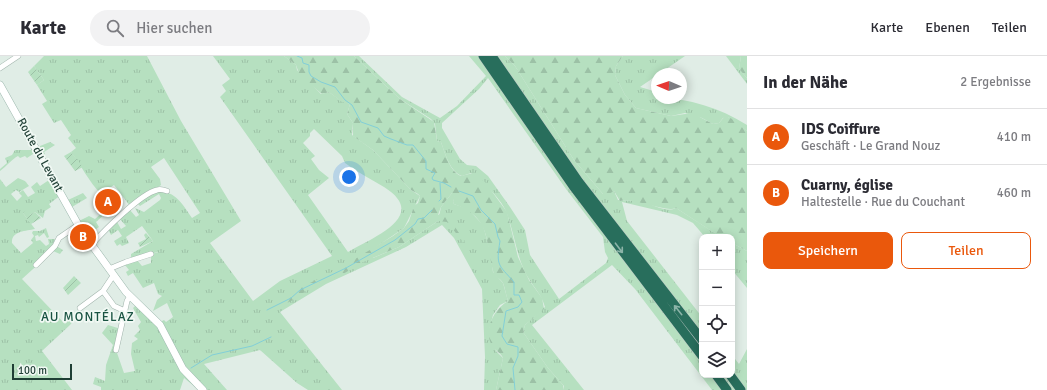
<!DOCTYPE html>
<html lang="de">
<meta charset="utf-8">
<style>
:root{--surface:#fff;--page:#f2f2f3;--text:#2b2b33;--muted:#7c7c81;--line:#e1e1e2;--accent:#ea580c}
body{margin:0;font-family:Signika,sans-serif;background:var(--page);color:var(--text)}
.controls{position:absolute;right:12px;bottom:12px;display:grid;overflow:hidden;border-radius:8px;box-shadow:0 2px 10px #0003}
.controls button{width:36px;height:36px;display:grid;place-items:center;padding:0;border:0;border-bottom:1px solid var(--line);background:var(--surface);color:var(--text);font:20px sans-serif}
.compass{position:absolute;left:651px;top:12px;width:36px;height:36px;border-radius:50%;background:var(--surface);box-shadow:0 2px 10px #0003;rotate:272deg}
.scale{position:absolute;left:12px;bottom:10px;width:60px;box-sizing:border-box;padding-left:4px;border:2px solid #1f3f35;border-top:0;font-size:11px;line-height:14px;white-space:nowrap;color:#1f3f35;-webkit-text-stroke:3px #f1f9f4;paint-order:stroke}
.you{position:absolute;left:349px;top:121px;width:14px;height:14px;margin:-10px;border:3px solid #fff;border-radius:50%;background:#1a73e8;box-shadow:0 0 0 6px #1a73e833}
.badge{display:grid;place-items:center;width:26px;height:26px;border-radius:50%;background:var(--accent);color:#fff;font-size:13px;font-weight:700}
.pin{position:absolute;translate:-50% -50%;border:2px solid #fff;box-shadow:0 1px 4px #0006}
.list{margin:0;padding:0;list-style:none}
h2{display:flex;justify-content:space-between;align-items:center;height:52px;margin:0;padding:0 16px;font-size:17px}
h2 small{font-size:13px;font-weight:400;color:var(--muted)}
.list li{display:grid;grid-template-columns:26px 1fr auto;gap:12px;align-items:center;box-sizing:border-box;height:56px;padding:0 16px;border-top:1px solid var(--line)}
.list b{display:block;font-size:15px;white-space:nowrap}
.list p{margin:0;font-size:13px;white-space:nowrap;color:var(--muted)}
.list em{font-size:13px;font-style:normal;color:var(--muted)}
.actions{display:flex;gap:8px;padding:12px 16px}
.actions a{flex:1;padding:9px 0;border:1px solid var(--accent);border-radius:8px;text-align:center;font-size:14px;color:var(--accent)}
.actions .main{background:var(--accent);color:#fff}
.icon{flex:none;width:22px;height:22px;fill:none;stroke:currentColor;stroke-width:2;stroke-linecap:round;stroke-linejoin:round}
.map{position:relative;flex:none;width:747px;height:334px;overflow:hidden}
header{display:flex;align-items:center;gap:24px;box-sizing:border-box;height:56px;padding:0 20px;background:var(--surface);border-bottom:1px solid var(--line)}
header strong{font-size:19px}
nav{display:flex;gap:22px;margin-inline-start:auto;font-size:14px}
.search{width:280px;height:36px;background:var(--page);display:flex;align-items:center;gap:10px;box-sizing:border-box;padding:0 14px;border-radius:22px;color:var(--muted);font-size:15px}
main{display:flex}
aside{flex:1;background:var(--surface)}
.map>svg:first-child{display:block}
</style>
<header>
<strong>Karte</strong>
<div class="search"><svg class="icon" aria-label="search" viewBox="0 0 24 24"><circle cx="10" cy="10" r="6"/><path d="M15 15l6 6"/></svg>Hier suchen</div>
<nav><a>Karte</a><a>Ebenen</a><a>Teilen</a></nav>
</header>
<main>
<div class="map">
<svg width="747" height="334" viewBox="0 0 747 334">
<defs>
<pattern id="grass-tufts" width="24" height="20" patternUnits="userSpaceOnUse"><rect width="24" height="20" fill="#b6e0c0"/><path d="M3 7l-1-3M5 7V3M7 7l1-3M15 17l-1-3M17 17v-4M19 17l1-3" fill="none" stroke="#9cc1a6"/></pattern>
<pattern id="forest-firs" width="22" height="20" patternUnits="userSpaceOnUse"><rect width="22" height="20" fill="#b6e0c0"/><path d="M5 1l3.5 6h-7zM16 11l3.5 6h-7z" fill="#9cc1a6"/></pattern>
<pattern id="garden-furrows" width="10" height="10" patternUnits="userSpaceOnUse"><rect width="10" height="10" fill="#b6e0c0"/><path d="M-1 1l2-2M0 10L10 0M9 11l2-2" fill="none" stroke="#9cc1a6"/></pattern>
</defs>
<rect width="100%" height="100%" fill="#e0ede6"/>
<!-- grass -->
<path fill="url(#grass-tufts)" fill-rule="evenodd" d="M44,0h103l34,65 60,100 -31,22 43,58 27,-20 52,-25 -112,-159 6,-6 -4,-6 8,-6 -17,-23h71l12,9 1,5 24,24 8,-2 11,8 10,4 -3,10 6,9 -1,12 21,15 38,40 9,6 -16,32 -34,23 3,7 26,-11 39,-26 3,-14 11,-14h4l-3,9 1,2 14,5 15,16 7,26 3,21 10,11 5,18 -8,4 -7,10 -4,15 7,21 7,7 -7,32h-12l1,-33 -3,-68 -28,-51 -12,-13 -36,22 -80,37 -46,28 62,78h-34l-11,-7 -37,-33 -56,14 23,26h-28l-15,-12 -4,12h-79v-3l-8,-3 2,-7 10,4 1,-16 7,-20 -11,-12 6,-8 13,4 -5,21 8,23 11,-2 -4,-17 1,-11 6,-4 -4,-3 6,-6 -2,-4 3,-4 -8,-14 5,-5 20,20 6,-3 2,2 7,-5 -6,-14 -14,8 4,-11 5,-4 -4,-2 -4,-11 -11,5 -10,-15 -5,3 -2,-4 3,-2 -4,-5 12,-5 5,6 9,-3v-9l12,-3 -32,7v-4l22,-13 -11,-15 -16,11 3,6 -7,3 -2,-2 -3,2 -3,-5 8,-5 -4,-6 -7,5 -3,-6 8,-9 5,9 5,-3 -7,-8 11,-8 6,7 3,-2 -4,-7 9,4 16,-12 1,-2 -2,-4 -19,12 -3,-3 20,-13c20,3 24,12 35,28l8,-5 -36,-55 -13,9 9,12 1,6 -31,21 -16,-21 -13,9c-12,-12 -20,-29 -30,-42l5,-4 -8,-10 3,-3 -10,-15 -7,3 -12,-19 5,-3 -10,-16 7,-5 -10,-14zM314,73l28,27 3,7c12,9 26,16 39,24 46,29 -11,50 -36,65l-40,-57 21,-17 -10,-8 -8,-11 4,-3 -12,-13 7,-7v-3z
M354,0h5l43,41 38,21 17,-12 29,-30 -17,-20h36l10,10 59,94 29,34 11,-3 4,9c8,1 16,0 23,1 11,3 25,12 35,7l45,29h-16l-12,-14 -16,-8 -55,-13 5,19 75,96v58h30v-20l7,9 8,-15v41h-35l-77,-101 -23,-24 -80,60 52,65h-20v-4l-16,-18 -25,-36 2,-7 20,-18c-4,-15 -15,-23 -21,-37 -8,-18 -10,-37 -17,-56 -4,-14 -25,-33 -36,-41l-9,3c-12,-4 -17,-23 -21,-34l-4,-1 -2,-17 -4,-5 -31,-20zM488,22l78,111 37,48 2,15 3,6 -2,5 -47,36 -29,-44 -5,-25 -15,-23 -22,-31 -12,-10 -9,-1 -7,-6 -18,-31v-5l37,-34z
M623,0h62l-45,31 17,5v6c32,0 63,10 90,27v6l-19,-14 -5,1 -4,5 -6,1 -11,-6 -17,-5 -14,3 -35,-8 -11,-13 -10,-20 1,-9z
M726,0h15l-2,13 8,9v6z
M50,86l5,3 -11,7 1,2 -2,2 -4,-7 1,-3z
M31,90l5,6 -9,6 -2,-2 -5,2 -2,-2c-6,3 -11,10 -18,15v-2l7,-6 -2,-5 7,-3 3,-5h16z
M49,117l12,22 -12,9 2,3 -6,4 -2,7 -8,-6 -5,3 -7,-2 12,16c-9,2 -24,2 -23,14l9,10 12,-10 -2,-3 3,-4 -2,-3 1,-2h7l6,-3 3,9 -2,1 -3,-5 -5,4 -1,-2 -3,1 1,5 4,-1 6,6 3,-2 -1,-5h7l-2,5 10,6 -3,4 -7,-3 -31,28 43,45 15,-16 2,2 -12,15 -28,26 30,39h-72v-211l6,8 12,-9 7,3 4,5 -10,6 -3,-2 -5,4 6,7 5,-5 -3,-3 4,-3 5,7 7,-4 -4,-6 6,-5 3,4 9,-6 -3,-5z
M83,137l4,5 -15,9 -4,-7z
M106,153l1,3 -11,10 3,5 -10,7 5,6 -2,1 -7,-10 6,-3 -3,-6 -7,4 -2,-5 10,-5 6,3z
M732,187l15,8v37l-15,-18z"/>
<!-- forest -->
<path fill="url(#forest-firs)" d="M284,0h70l46,43 34,23 3,19 4,1c4,11 9,30 20,34l12,-3 12,9 22,30 11,45 11,23 13,18 2,11 -19,16 -2,7 25,36 15,17 1,5h-68l7,-32c-2,-5 -7,-7 -10,-11 -11,-16 1,-38 15,-46 -2,-6 -3,-13 -5,-18 -3,-5 -9,-6 -10,-12 -8,-33 -2,-53 -39,-67l-1,-2 2,-9h-3l-11,14 -3,8 4,-2 13,14 10,15 -1,1 -17,-21 -9,-1 -39,26 -36,15 -20,12 -24,9 -15,9 -3,4 -24,12 -2,4 -9,1 30,-23 44,-22 53,-32 11,-8 5,-7 5,-15 4,-3 2,-7 -2,-2 -7,-4 -38,-40 -20,-14v-13l-6,-9 3,-10 -8,-2 -13,-10 -7,2 -22,-18 -4,-11z
M505,0h118l-7,10 -1,9 10,20 11,13 35,8 21,-3 21,11 6,-1 6,-7c8,2 15,9 22,15v120l-15,-8v-6h-11l-5,-3 -40,-26c-11,5 -38,-10 -56,-7l-6,-10 -7,4 -4,-1 -29,-34 -59,-94z
M741,0h6v22l-8,-9z"/>
<!-- garden -->
<path fill="url(#garden-furrows)" d="M34,10l10,14 -7,5 -9,-13z
M71,96l12,15 -8,4 -11,-15z
M103,145l3,8 -5,6 -3,-5 2,-2 -2,-3z
M27,154l3,5 5,-3 6,6 -10,6 -8,-11z
M146,177l7,8 -13,6 -2,-4 8,-4 -2,-4z
M74,220l7,7 -13,12 -5,-7z"/>
<g fill="none" stroke-linecap="round" stroke-linejoin="round">
<!-- stream -->
<path stroke="#82cfd8" stroke-width="1" d="M297,0l5,2 1,5 6,2v7l2,4 10,6 14,5 10,13 7,5 9,17 17,6 6,8 7,3 16,6h6l13,16v8l9,4 -3,5 1,2 11,3 7,4
M459,135l14,5 8,14 14,14 3,13 2,4c-4,25 -2,23 14,41v13h5l3,7 -4,5 -12,4 -4,25 5,8 11,3v9l-5,12 2,22
M439,145l2,-2 -1,-16
M267,254l24,-12 9,-8 46,-22 49,-28 20,-16 3,-5 6,-1 8,-8
M191,312l21,-13 40,-9 19,-9"/>
<defs>
<path id="street" d="M0,12l18,-12
M91,189c13,-14 49,-51 66,-55 3,-1 7,0 10,1
M36,209l19,-19 4,-8 19,-13
M109,213l17,-7 25,-8
M113,220l-10,15 11,15 11,5
M80,252l23,-17
M116,294l11,-49 3,-5"/>
<path id="secondary" d="M0,29l81,145 45,62 34,33 23,44 20,21"/>
<path id="highway" d="M483,0l90,130 129,170
M492,0l87,126 123,158
M716,319l11,15
M730,319l11,15"/>
</defs>
<!-- street casing -->
<use href="#street" stroke="#a2b5ad" stroke-width="6"/>
<!-- secondary casing -->
<use href="#secondary" stroke="#9db9ae" stroke-width="8"/>
<!-- highway casing -->
<use href="#highway" stroke="#c0c9c6" stroke-width="10"/>
<!-- street -->
<use href="#street" stroke="#fff" stroke-width="5"/>
<!-- secondary -->
<use href="#secondary" stroke="#fff" stroke-width="7"/>
<!-- highway -->
<use href="#highway" stroke="#286e5c" stroke-width="9"/>
</g>
<!-- one-way arrows -->
<defs><path id="oneway-shaft" d="M-6 0H5M1.5-3L5.5 0L1.5 3" fill="none" stroke-width="1.6" stroke-linecap="round" stroke-linejoin="round"/></defs>
<g stroke="#8cb4a8">
<use href="#oneway-shaft" transform="translate(619 192) rotate(53)"/>
<use href="#oneway-shaft" transform="translate(678 254) rotate(-129)"/>
</g>
<g text-anchor="middle" dominant-baseline="central" stroke-width="3.5" stroke-linejoin="round" paint-order="stroke">
<!-- street labels -->
<g font-size="12" fill="#1f3f35" stroke="#f1f9f4">
<text transform="translate(40 99) rotate(61)">Route du Levant</text>
</g>
<!-- neighbourhood labels -->
<g font-size="13" letter-spacing="1" fill="#195342" stroke="#f1f9f4">
<text x="88" y="261">AU MONTÉLAZ</text>
</g>
</g>
</svg>
<div class="controls">
<button>+</button>
<button>−</button>
<button><svg class="icon" aria-label="locate" viewBox="0 0 24 24"><circle cx="12" cy="12" r="6"/><path d="M12 2v4M12 18v4M2 12h4M18 12h4"/></svg></button>
<button><svg class="icon" aria-label="layers" viewBox="0 0 24 24"><path d="M12 4l9 5-9 5-9-5zM3 14l9 5 9-5"/></svg></button>
</div>
<svg class="compass" viewBox="-18 -18 36 36"><path d="M0-13l5 13h-10z" fill="#e53935"/><path d="M0 13l5-13h-10z" fill="#7c7c81"/></svg>
<div class="scale">100 m</div>
<div class="you"></div>
<div class="pin badge" style="left:108px;top:146px">A</div>
<div class="pin badge" style="left:83px;top:181px">B</div>
</div>
<aside>
<h2>In der Nähe<small>2 Ergebnisse</small></h2>
<ul class="list">
<li><span class="badge">A</span><div><b>IDS Coiffure</b><p>Geschäft · Le Grand Nouz</p></div><em>410 m</em></li>
<li><span class="badge">B</span><div><b>Cuarny, église</b><p>Haltestelle · Rue du Couchant</p></div><em>460 m</em></li>
</ul>
<div class="actions"><a class="main">Speichern</a><a>Teilen</a></div>
</aside>
</main>
